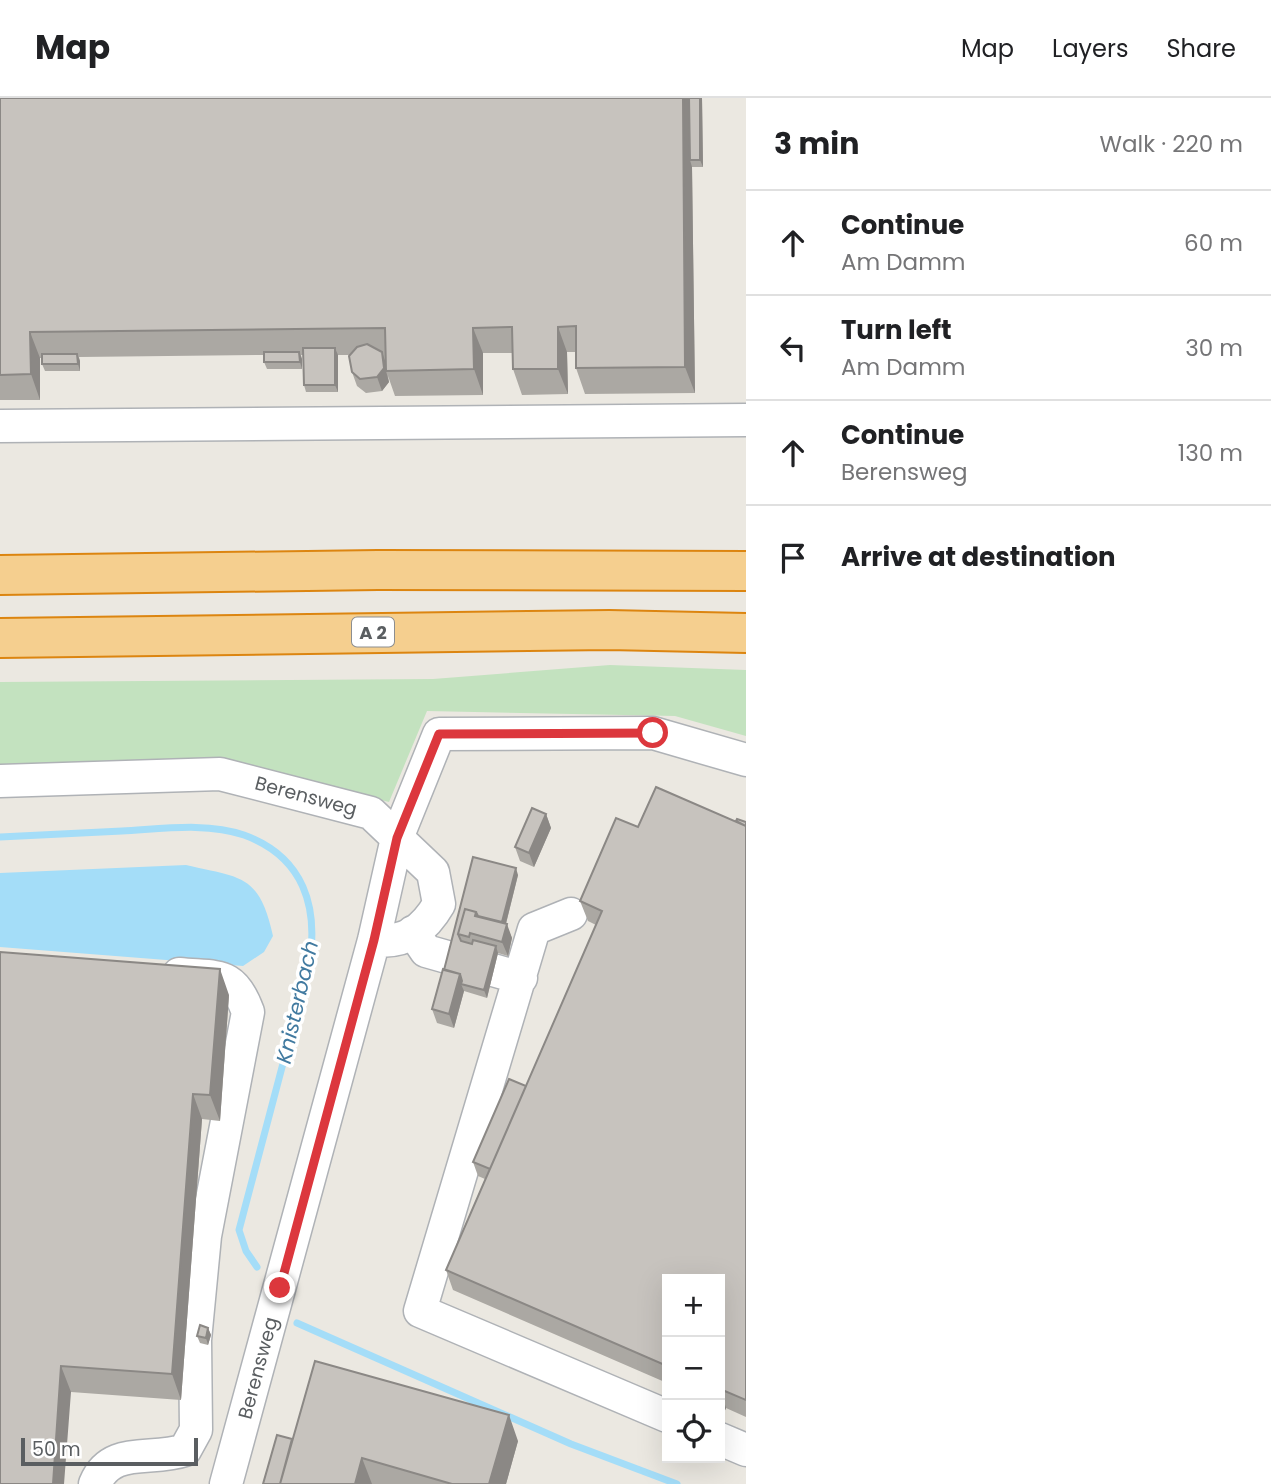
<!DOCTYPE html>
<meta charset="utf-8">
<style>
:root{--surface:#fff;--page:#f6f6f6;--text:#202124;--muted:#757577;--line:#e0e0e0}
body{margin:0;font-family:Poppins,sans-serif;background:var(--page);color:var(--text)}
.controls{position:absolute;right:21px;bottom:21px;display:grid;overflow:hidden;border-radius:0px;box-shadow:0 7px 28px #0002}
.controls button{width:63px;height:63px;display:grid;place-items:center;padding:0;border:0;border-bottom:2px solid var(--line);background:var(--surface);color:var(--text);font:35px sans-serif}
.scale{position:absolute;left:21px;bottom:18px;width:177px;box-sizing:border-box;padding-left:7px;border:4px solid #5a5e61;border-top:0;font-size:19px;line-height:24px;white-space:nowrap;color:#5a5e61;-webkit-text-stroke:5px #fff;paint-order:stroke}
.stop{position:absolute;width:21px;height:21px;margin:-16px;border:5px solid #dc373d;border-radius:50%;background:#fff}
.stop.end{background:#dc373d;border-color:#fff;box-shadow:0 2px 7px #0008}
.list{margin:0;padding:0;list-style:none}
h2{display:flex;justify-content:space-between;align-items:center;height:91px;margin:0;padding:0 28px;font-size:30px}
h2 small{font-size:23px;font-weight:400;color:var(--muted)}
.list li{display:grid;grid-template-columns:46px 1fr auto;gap:21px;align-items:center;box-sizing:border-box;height:105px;padding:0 28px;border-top:2px solid var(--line)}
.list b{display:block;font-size:26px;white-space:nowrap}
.list p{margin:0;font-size:23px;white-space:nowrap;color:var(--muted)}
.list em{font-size:23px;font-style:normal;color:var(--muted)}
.icon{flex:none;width:38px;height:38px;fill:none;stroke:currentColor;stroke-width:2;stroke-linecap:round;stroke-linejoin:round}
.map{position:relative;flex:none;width:746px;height:1386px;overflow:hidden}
header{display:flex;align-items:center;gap:42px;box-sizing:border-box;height:98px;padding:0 35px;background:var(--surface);border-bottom:2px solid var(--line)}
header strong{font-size:33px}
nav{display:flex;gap:38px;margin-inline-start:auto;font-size:24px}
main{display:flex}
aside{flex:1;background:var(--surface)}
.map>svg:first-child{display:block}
</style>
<header>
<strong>Map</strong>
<nav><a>Map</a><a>Layers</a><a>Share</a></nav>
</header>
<main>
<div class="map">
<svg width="746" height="1386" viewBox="0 0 746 1386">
<rect width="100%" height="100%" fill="#ebe8e1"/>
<!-- green -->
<path fill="#c3e2bf" d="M610,567l136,5v66l-71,-20 -248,-5 -38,91 -167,-42 -222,7v-85l433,-3z"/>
<!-- water -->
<path fill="#a4ddf8" d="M186,767c56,13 73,9 87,71l-9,16 -21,14 -243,-19v-74z"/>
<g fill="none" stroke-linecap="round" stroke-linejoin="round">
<!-- stream -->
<path stroke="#a4ddf8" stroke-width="7" d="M0,739c41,-2 82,-4 122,-6 39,-2 85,-9 122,4 60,22 75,72 65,130l-70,265 7,21 11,16
M297,1225l274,121 106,40"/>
<defs>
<path id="minor" d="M0,328l746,-6
M0,683l220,-7 151,39 62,59 6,32c-15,26 -34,40 -65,36
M571,816l-37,15 -114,382 247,105
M413,834l13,19 95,27
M720,1341l26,11
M95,1386c16,-39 56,-22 90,-34l11,-20 -1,-90 10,-104 43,-224c-15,-41 -29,-34 -69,-38
M226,1386l148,-544 23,-102 42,-104 214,-1 93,27"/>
<path id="highway" d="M0,477l378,-5 368,1
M0,540l609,-8 137,3"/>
</defs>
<!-- minor casing -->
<use href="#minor" stroke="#afb2b6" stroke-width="35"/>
<!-- highway casing -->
<use href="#highway" stroke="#dc8510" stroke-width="42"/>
<!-- minor -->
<use href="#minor" stroke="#fff" stroke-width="32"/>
<!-- highway -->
<use href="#highway" stroke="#f5cf8f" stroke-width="38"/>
</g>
<!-- wall -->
<path fill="#aba8a3" d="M0,0h702l1,69h-11l3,226 -110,1 -9,-26v-16h-9l1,42 -46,1 -9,-26 -1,-16h-29v42l-88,1 -7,-20 1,6 -7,9 -16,2 -9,-7 -5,-14 -2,-17h-12v37h-32l-2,-7 -1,-30h-2l1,4v10h-35l-3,-7v-7l-185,2 1,4v10h-35l-3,-7v-6h-2v42h-40z
M546,716l5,14 -17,39 -14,-6 -5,-14z
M736,723l10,1v595l-20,-9 -6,14v-143h-53v104l-214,-93 -7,-20 39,-91 -7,-3 -5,-14 53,-76 70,-161 -8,-4 -8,-20 58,-74z
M473,759l45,18 -12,49 6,14 -4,18 -10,-3 -11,45 -23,-7 -10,37 -17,-5 -5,-14 12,-39z
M229,897l-9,126 -18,-2 -21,281 -110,-8 -71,92z
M208,1230l3,7 -3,10 -8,-2 -3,-7z
M292,1341l226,2 -12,43h-243z"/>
<!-- shaded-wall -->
<path fill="#8b8885" d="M683,0h9l-2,62 2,7 3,226 -10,-26z
M700,0h2l1,69 -3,-7z
M558,229l9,25 1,42 -10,-25z
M473,230l10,25v42l-9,-26z
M30,234l10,26v42l-9,-26z
M335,250l3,7v37l-3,-7z
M299,254l3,7v10l-2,-7z
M382,254l5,14 -1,5 3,11 -7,9 -5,-14z
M77,256l3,7v10l-2,-7z
M546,716l5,14 -17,39 -5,-14z
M516,770l2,7 -15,60 -3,-7z
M507,826l5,14 -4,18 -6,-14z
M496,848l2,7 -11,45 -3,-8z
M220,871l9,26 -9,126 -10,-26z
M460,876l4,11 -3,-1 3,7 -10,37 -5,-14z
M193,996l9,25 -21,281 -9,-26z
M208,1230l3,7 -3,10 -2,-7z
M61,1268l10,26 -7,92h-11z
M724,1303l2,7 -6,14v-12z
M509,1317l9,26 -12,43h-17z
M362,1360l10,26h-17z"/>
<!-- building -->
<path fill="#c7c3be" stroke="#8b8885" stroke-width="2" d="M0,0h683l2,269 -109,1v-42l-18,1v42h-45l-1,-42 -39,1 1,41 -88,2 -1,-43 -89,1 -266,3 1,42 -31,1z
M689,0h11v62h-10z
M367,246l15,8 2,16 -7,9 -17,2 -8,-7 -3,-16 8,-9z
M303,250h32v37h-31z
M264,254h35l1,10h-36z
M42,256h35l1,10h-36z
M656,689l90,39v574l-26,-11v-110h-53v87l-221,-96 156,-359 -22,-10 36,-83 22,9z
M532,710l14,6 -17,39 -14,-6z
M737,721l9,3v4l-10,-5z
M473,759l43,11 -14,54 -24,-6 -2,-4 -11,-3 -7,25 3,7 11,3 1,-4 23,6 -12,44 -23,-6 1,-3 -2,-7 -16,-4z
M465,811l11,3 -1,4 32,8 -5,18 -32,-9 -1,4 -11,-3z
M0,854l220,17 -10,126 -17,-1 -21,280 -111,-8 -8,118h-53z
M443,871l17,5 -11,40 -17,-5z
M509,981l17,7 -36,83 -17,-7z
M200,1227l8,3 -2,10 -9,-2z
M315,1263l194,54 -20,69h-37l-90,-26 -7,26h-75z
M720,1301l4,2 -4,9z
M277,1337l15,4 -12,45h-17z"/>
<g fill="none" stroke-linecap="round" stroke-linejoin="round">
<!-- route -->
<path stroke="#dc373d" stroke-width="9" d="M280,1190l94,-348 23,-102 42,-104 214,-1"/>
</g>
<g text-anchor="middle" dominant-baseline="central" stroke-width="7" stroke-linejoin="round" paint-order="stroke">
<!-- shield labels -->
<rect fill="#fff" stroke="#8c8e90" stroke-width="2" x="352" y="519.5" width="42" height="29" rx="5"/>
<g font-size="18" font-weight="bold" fill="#5a5e61">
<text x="373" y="534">A 2</text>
</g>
<!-- street labels -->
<g font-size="19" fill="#5a5e61" stroke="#fff">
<text transform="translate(306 698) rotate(15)">Berensweg</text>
<text transform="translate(258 1270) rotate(-75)">Berensweg</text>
</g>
<!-- water labels -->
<g font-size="21" font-style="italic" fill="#417aa0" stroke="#fff">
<text transform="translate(297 904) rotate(-77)">Knisterbach</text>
</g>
</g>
</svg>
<div class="controls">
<button>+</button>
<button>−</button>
<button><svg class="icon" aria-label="locate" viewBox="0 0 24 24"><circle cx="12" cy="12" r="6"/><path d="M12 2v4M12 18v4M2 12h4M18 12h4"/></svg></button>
</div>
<div class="scale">50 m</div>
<div class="stop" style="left:653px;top:635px"></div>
<div class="stop end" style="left:280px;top:1190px"></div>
</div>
<aside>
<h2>3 min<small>Walk · 220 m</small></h2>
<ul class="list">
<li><svg class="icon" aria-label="ahead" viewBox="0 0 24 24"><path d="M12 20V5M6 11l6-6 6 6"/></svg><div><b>Continue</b><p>Am Damm</p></div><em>60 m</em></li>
<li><svg class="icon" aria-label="left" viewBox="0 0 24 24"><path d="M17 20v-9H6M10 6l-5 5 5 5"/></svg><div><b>Turn left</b><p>Am Damm</p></div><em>30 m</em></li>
<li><svg class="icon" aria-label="ahead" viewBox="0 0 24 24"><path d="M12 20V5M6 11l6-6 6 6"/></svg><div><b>Continue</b><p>Berensweg</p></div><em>130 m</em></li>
<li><svg class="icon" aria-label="arrive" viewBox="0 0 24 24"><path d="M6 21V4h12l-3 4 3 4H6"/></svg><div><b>Arrive at destination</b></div></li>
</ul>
</aside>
</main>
